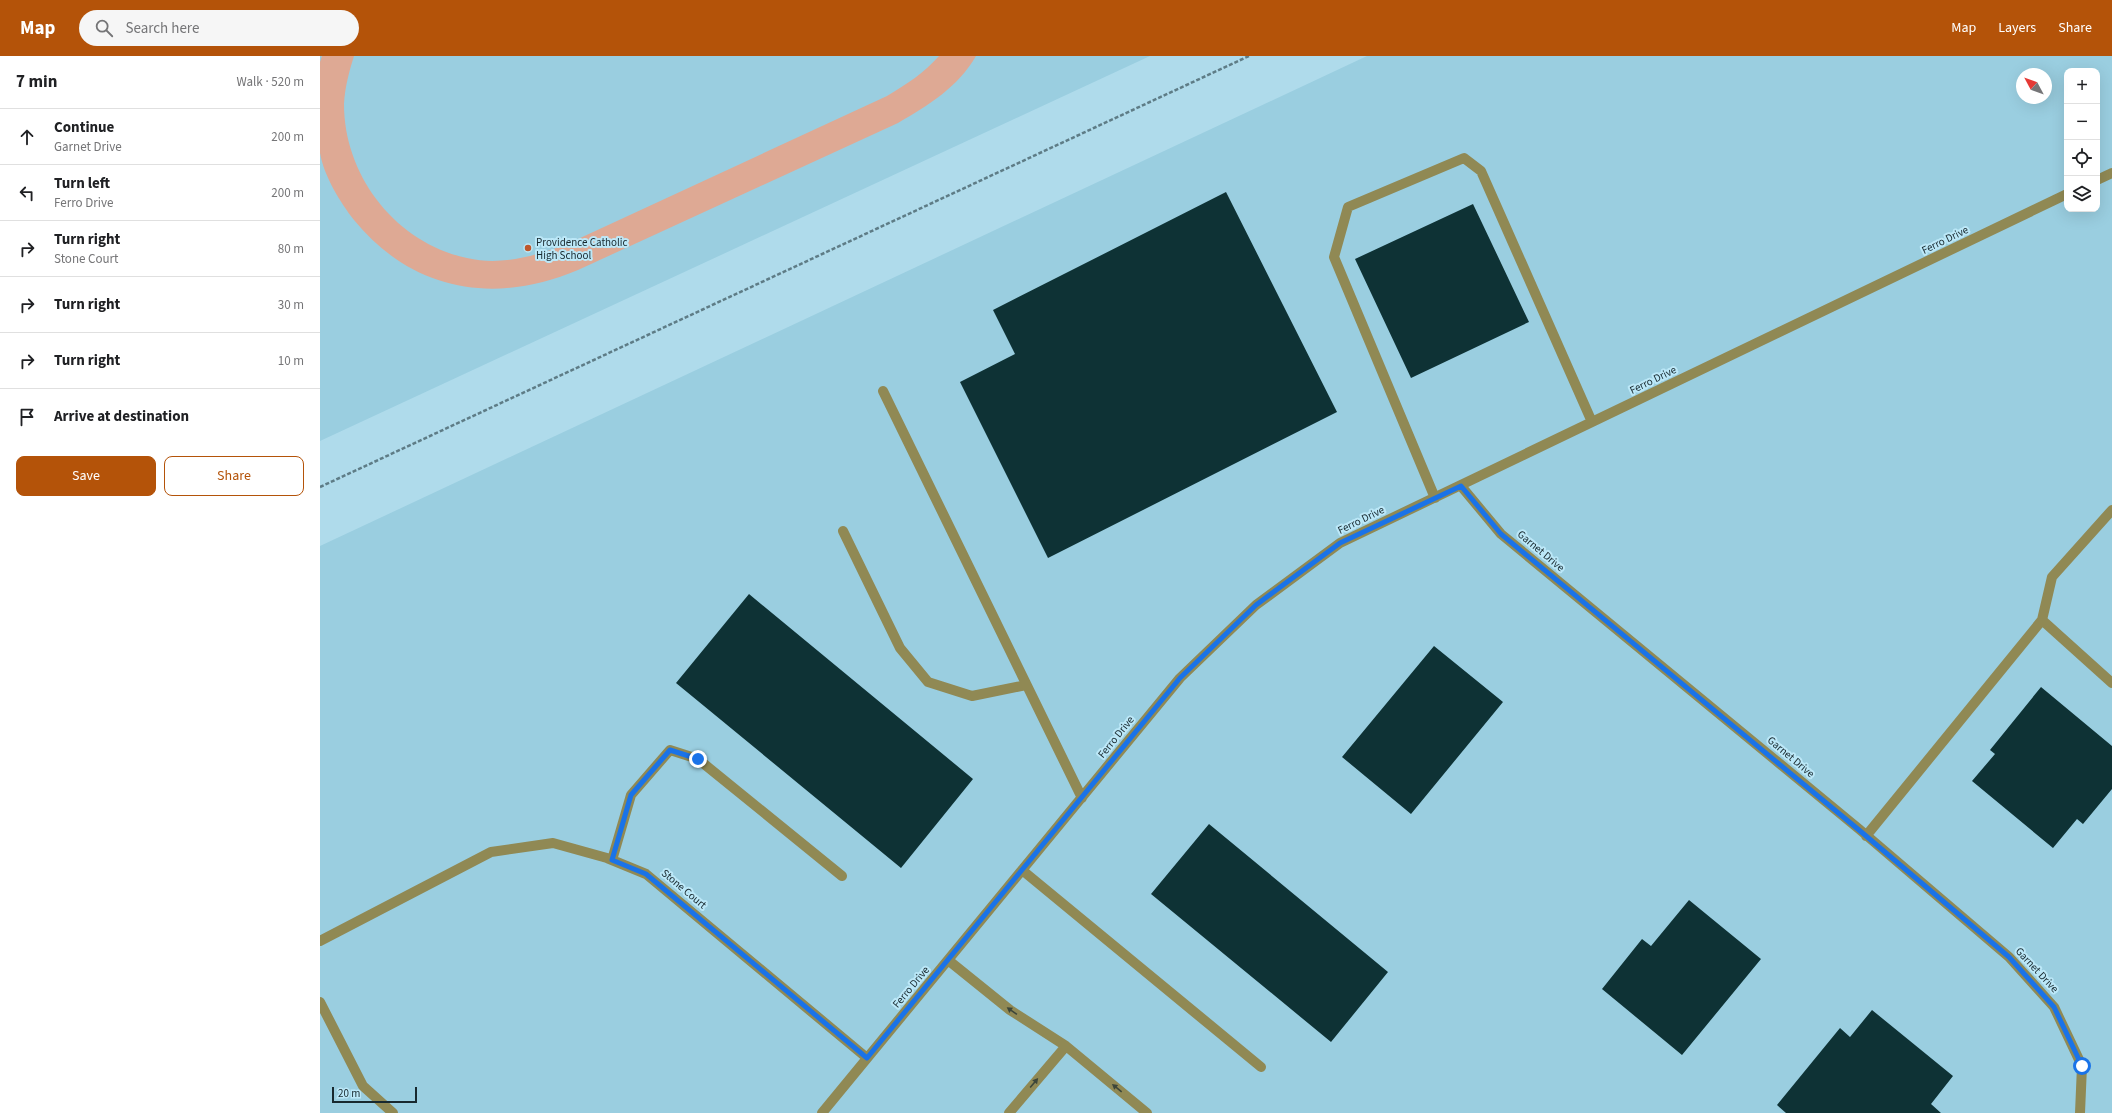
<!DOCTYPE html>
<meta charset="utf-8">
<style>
:root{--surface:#fff;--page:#f6f6f6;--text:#202124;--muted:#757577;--line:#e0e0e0;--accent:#b45309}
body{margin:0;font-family:"Source Sans 3",sans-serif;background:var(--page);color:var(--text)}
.controls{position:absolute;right:12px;top:12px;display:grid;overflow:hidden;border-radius:8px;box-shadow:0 4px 16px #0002}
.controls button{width:36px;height:36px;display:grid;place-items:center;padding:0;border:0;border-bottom:1px solid var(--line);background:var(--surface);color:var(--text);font:20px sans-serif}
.compass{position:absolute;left:1696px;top:12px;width:36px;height:36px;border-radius:50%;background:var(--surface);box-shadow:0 4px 16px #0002;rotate:311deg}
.scale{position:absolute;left:12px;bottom:10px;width:85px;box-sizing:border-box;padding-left:4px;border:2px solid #18292f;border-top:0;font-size:11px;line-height:14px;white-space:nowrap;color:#18292f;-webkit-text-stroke:3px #bce8f8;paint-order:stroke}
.stop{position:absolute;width:12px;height:12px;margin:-9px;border:3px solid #1a73e8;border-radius:50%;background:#fff}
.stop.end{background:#1a73e8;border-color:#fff;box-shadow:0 1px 4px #0008}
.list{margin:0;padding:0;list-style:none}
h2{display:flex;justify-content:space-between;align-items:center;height:52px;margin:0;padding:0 16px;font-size:17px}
h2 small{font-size:13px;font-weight:400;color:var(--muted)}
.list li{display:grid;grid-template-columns:26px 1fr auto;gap:12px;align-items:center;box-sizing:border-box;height:56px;padding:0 16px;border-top:1px solid var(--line)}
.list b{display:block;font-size:15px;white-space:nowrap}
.list p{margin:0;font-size:13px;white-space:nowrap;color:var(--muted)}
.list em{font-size:13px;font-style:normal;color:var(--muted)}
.actions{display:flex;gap:8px;padding:12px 16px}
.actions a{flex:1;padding:9px 0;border:1px solid var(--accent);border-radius:8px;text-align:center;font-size:14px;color:var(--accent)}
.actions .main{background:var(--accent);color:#fff}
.icon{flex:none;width:22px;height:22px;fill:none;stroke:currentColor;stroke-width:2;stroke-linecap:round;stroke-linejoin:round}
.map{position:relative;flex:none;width:1792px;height:1057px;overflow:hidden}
header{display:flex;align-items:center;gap:24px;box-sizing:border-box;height:56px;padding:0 20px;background:var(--accent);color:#fff}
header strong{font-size:19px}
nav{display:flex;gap:22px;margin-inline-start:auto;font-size:14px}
.search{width:280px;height:36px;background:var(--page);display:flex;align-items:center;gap:10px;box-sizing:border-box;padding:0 14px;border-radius:22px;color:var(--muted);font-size:15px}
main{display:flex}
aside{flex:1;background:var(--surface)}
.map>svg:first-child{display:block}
</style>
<header>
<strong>Map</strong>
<div class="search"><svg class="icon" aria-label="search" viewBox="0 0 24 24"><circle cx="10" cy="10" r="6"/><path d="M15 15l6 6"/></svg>Search here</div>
<nav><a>Map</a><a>Layers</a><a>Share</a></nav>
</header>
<main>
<aside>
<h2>7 min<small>Walk · 520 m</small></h2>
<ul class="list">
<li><svg class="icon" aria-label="ahead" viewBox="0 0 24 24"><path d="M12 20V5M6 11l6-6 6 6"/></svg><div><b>Continue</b><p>Garnet Drive</p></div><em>200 m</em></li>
<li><svg class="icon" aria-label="left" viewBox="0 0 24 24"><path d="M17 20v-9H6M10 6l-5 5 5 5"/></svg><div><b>Turn left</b><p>Ferro Drive</p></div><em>200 m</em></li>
<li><svg class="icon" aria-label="right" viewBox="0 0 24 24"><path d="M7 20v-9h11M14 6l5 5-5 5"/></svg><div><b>Turn right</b><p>Stone Court</p></div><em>80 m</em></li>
<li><svg class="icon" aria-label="right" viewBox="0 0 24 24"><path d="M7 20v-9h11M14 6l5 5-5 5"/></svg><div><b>Turn right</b></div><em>30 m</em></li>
<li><svg class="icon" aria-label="right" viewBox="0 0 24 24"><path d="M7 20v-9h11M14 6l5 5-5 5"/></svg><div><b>Turn right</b></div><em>10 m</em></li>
<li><svg class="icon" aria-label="arrive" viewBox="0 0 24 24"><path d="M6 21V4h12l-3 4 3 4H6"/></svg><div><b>Arrive at destination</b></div></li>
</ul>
<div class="actions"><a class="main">Save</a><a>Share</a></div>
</aside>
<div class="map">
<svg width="1792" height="1057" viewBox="0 0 1792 1057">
<rect width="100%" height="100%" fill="#afdbeb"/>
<!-- built -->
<path fill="#9acee0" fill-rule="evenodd" d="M0,0h830l-830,385z
M1047,0h745v1057h-1792v-567zM1747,15h30v138h-30zM1702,18h24v24h-24z"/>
<!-- park -->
<path fill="#dea994" d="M2,0h32c-5,16 -9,31 -10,48 0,72 52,139 123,154 34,8 67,-2 98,-13l322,-149c20,-12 37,-23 52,-40h37c-18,31 -47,49 -78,67l-320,147c-83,35 -165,22 -224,-50 -14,-18 -30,-44 -34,-67 0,-9 0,-19 0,-27 0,-22 0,-43 0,-64z"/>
<!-- building -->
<path fill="#0e3235" d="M906,136l111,220 -289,146 -88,-176 55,-28 -22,-44z
M1153,148l56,118 -118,56 -56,-119z
M429,538l224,185 -72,89 -225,-185z
M1114,590l69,56 -92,112 -69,-57z
M1721,631l71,59v43l-29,35 -6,-5 -24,29 -81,-67 23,-27 -5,-4z
M889,768l179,148 -57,70 -180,-148z
M1369,844l72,59 -79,96 -80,-66 40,-50 9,7z
M1552,954l81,66 -22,28 10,9h-155l-9,-8 63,-77 10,9z"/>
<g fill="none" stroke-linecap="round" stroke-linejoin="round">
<!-- path -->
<path stroke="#5e7c86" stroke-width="2.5" stroke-dasharray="4 2" stroke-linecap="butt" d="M0,431l929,-431"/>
<!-- minor -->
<path stroke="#908954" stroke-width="10" d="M1777,124l15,-7
M563,335l199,407
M1141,430l40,48 358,295 150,128 45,50 28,59 -2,47
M1115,442l-101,-241 14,-50 116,-49 17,13 111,251
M523,475l57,117 28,34 44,14 54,-11
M1722,564l70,63
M1546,780l176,-216 10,-43 60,-67
M292,804l19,-65 39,-45 28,9 144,117
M702,814l239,197
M0,885l171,-89 62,-9 54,15 39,16 221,184
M628,904l62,50 56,36 81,67
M0,946l43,84 30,27
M502,1057l358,-435 76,-73 84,-62 727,-349
M689,1057l57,-67"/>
</g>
<!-- one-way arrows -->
<defs><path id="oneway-solid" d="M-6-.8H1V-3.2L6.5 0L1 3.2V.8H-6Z"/></defs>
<g fill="#3c463a">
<use href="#oneway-solid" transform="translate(692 955) rotate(-145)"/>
<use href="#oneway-solid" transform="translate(714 1027) rotate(-50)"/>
<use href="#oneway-solid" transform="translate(797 1032) rotate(-141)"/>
</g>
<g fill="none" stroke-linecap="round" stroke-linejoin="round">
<!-- route -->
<path stroke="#1a73e8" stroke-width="5" d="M378,703l-28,-9 -39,45 -19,65 34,14 221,184 313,-380 76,-73 84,-62 121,-57 40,48 358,296 150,127 45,50 28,59"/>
</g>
<!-- markers -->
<circle fill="#be572c" stroke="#bce8f8" stroke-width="1.5" cx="208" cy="192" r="4"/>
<g text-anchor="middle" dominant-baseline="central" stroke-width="4" stroke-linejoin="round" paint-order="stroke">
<!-- street labels -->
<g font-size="11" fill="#18292f" stroke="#bce8f8">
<text transform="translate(1625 184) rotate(-26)">Ferro Drive</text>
<text transform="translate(1333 324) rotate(-26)">Ferro Drive</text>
<text transform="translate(1041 464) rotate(-26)">Ferro Drive</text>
<text transform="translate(1221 495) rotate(40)">Garnet Drive</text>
<text transform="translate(796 681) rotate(-51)">Ferro Drive</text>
<text transform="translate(1471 701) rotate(40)">Garnet Drive</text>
<text transform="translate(364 833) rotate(40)">Stone Court</text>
<text transform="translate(1717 914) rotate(47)">Garnet Drive</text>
<text transform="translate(591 931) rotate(-50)">Ferro Drive</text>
</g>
<!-- poi labels -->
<g font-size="11" fill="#18292f" stroke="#bce8f8" text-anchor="start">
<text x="216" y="186">Providence Catholic<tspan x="216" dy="13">High School</tspan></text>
</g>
</g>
</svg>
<div class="controls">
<button>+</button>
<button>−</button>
<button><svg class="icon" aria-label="locate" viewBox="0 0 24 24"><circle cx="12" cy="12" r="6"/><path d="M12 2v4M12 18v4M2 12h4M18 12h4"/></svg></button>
<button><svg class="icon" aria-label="layers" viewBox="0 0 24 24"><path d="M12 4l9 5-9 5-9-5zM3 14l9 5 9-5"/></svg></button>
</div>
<svg class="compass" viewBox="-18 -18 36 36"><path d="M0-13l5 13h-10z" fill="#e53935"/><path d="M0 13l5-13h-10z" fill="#757577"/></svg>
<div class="scale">20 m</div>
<div class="stop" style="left:1762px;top:1010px"></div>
<div class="stop end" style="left:378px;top:703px"></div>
</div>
</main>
